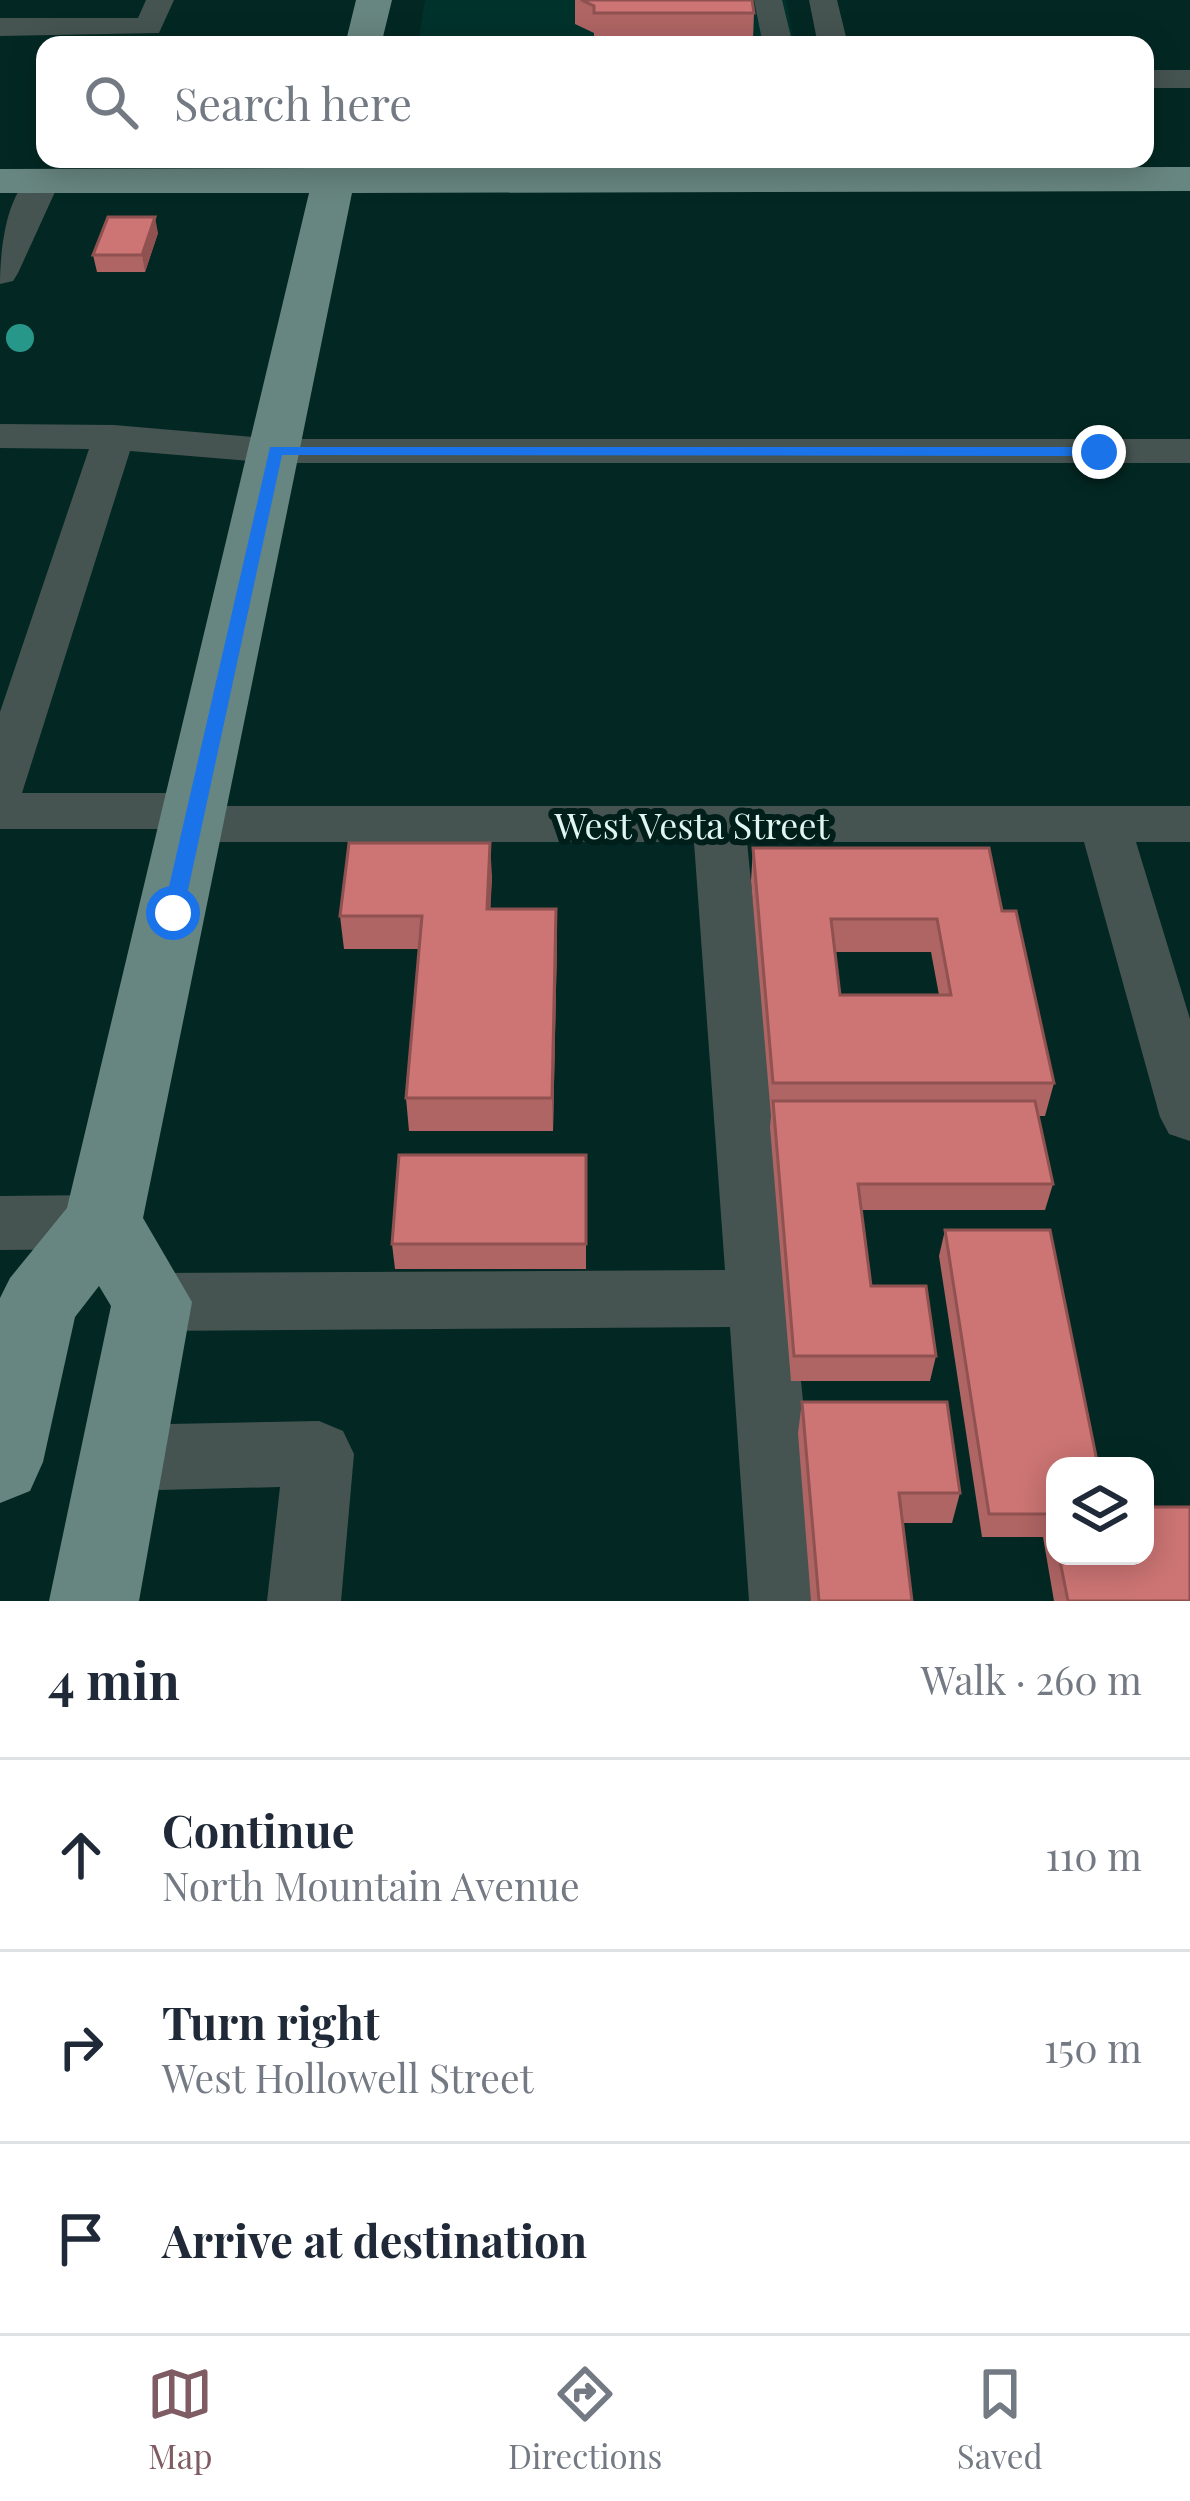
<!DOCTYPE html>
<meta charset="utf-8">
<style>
:root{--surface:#fff;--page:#f6f6f7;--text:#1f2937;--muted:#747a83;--line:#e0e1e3;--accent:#7f5c63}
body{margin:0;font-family:"Playfair Display",serif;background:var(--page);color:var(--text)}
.controls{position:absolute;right:36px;bottom:36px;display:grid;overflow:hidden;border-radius:24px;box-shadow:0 6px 30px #0003}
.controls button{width:108px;height:108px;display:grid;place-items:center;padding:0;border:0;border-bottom:3px solid var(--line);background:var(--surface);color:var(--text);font:60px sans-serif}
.stop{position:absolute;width:36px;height:36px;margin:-27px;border:9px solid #1a73e8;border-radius:50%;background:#fff}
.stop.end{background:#1a73e8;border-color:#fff;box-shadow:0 3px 12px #0008}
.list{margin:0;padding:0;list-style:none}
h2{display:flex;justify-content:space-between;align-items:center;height:156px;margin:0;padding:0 48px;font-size:51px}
h2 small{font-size:39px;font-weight:400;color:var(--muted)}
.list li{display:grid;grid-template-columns:78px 1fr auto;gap:36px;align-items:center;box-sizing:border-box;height:192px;padding:0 48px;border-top:3px solid var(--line)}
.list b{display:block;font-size:45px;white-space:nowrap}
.list p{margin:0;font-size:39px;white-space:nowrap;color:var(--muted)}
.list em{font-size:39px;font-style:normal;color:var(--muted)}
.icon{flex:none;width:66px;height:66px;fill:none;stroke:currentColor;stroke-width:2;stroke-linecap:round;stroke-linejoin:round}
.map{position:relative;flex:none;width:1190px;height:1601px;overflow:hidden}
.search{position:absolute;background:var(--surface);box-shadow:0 6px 30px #0003;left:36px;right:36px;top:36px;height:132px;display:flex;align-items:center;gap:30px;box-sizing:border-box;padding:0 42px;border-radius:24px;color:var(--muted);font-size:45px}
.sheet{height:732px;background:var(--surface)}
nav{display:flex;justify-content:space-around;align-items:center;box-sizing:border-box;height:168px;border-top:3px solid var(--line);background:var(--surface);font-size:33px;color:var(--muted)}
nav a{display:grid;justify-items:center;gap:6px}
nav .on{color:var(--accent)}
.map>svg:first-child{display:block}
</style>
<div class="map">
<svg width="1190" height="1601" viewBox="0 0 1190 1601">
<rect width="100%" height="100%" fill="#032823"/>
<!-- built -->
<path fill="#00322c" d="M425,0h361l9,45h-377z"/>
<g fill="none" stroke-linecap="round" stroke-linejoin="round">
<!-- minor -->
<path fill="#465451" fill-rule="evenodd" d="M146,0h28l-15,33 -159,3v-18h138z
M754,0h28l11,45h-30z
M809,0h28l11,45h-30z
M1145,70h45v18h-45z
M43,171l17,10 -42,92 -5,8 -13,3c0,-32 6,-104 43,-113z
M0,424l114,1 161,14h915v24h-915l-145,-12 -108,342h174l18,5 5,8h971v36h-54l54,177v122l-21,-7 -9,-17 -76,-275h-337l76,759h-74l-19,-274 -578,4 -23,-9 -10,-20 10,-20 23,-9 573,-3 -31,-428h-501l-18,-5 -5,-8h-170v-117l89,-263 -89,-1z
M103,1195l22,8 9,19 -9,19 -22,8 -103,1v-54z
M319,1421l24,10 11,23 -13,147h-74l13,-114 -160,4 -25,-10 -10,-23 10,-23 25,-10z"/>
<!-- major -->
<path fill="#688681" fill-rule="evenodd" d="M356,0h36l-11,45h-36z
M318,159h40l-1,9 833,-1v24l-838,2 -209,1025 49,84 -53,299h-90l62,-295 -12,-20 -24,31 -32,145 -13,29 -30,12v-205l10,-20 57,-70 242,-1015h-309v-24l315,-1z"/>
</g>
<!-- trees -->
<circle fill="#279789" cx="20" cy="338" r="14"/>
<!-- wall -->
<path fill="#af6564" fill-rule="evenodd" d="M575,0h177l2,13 -1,27h-159v-7l-19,-9z
M158,233l-13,39h-48l-4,-17z
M753,848l249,63 52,172 -9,33h-6l14,68 -8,26h-184l10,76 65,70 -6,25h-139l-21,-254 1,-11 -20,-235zM835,952h96l8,43h-99z
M492,876l-2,33 67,33 -4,189h-144l-3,-33 13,-149h-75l-4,-33z
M586,1155v114h-191l-3,-25z
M945,1230l110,236v90h90l45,45h-136l-11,-64h-61l-43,-281z
M802,1402l158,91 -8,30h-49l9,78h-101l-13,-168z"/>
<!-- shaded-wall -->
<path fill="#8f5251" d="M155,217l3,16 -13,39 -3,-17z
M490,843l2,33 -3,66 -2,-33z
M556,909l1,33 -4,189 -1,-33z"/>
<!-- building -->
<path fill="#cc7574" stroke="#8f5251" stroke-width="3" fill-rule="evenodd" d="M581,0h171l2,13h-160v-7z
M108,217h47l-13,38h-49z
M349,843h141l-3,66h69l-4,189h-146l16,-182h-82z
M753,848h236l13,63h14l38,172h-281zM831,919h106l14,76h-111z
M773,1101h262l18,83h-195l13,102h55l10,70h-142z
M399,1155h187v89h-194z
M945,1230h105l48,236h-43v65l-3,-17h-63z
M802,1402h145l13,91h-61l13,108h-93z
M1145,1507h45v94h-122l-9,-45h86z"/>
<!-- route -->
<path fill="#1a73e8" d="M270,447h829l7,5 -7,4 -817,-1 -99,458 -10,7 -10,-7z"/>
<g text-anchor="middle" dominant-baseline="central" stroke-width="12" stroke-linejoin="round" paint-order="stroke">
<!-- street labels -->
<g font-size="36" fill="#e1f5f1" stroke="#001e1a">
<text x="692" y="824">West Vesta Street</text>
</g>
</g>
</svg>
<div class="controls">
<button><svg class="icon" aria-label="layers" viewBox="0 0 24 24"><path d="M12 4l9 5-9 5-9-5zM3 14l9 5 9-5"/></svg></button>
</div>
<div class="stop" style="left:173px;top:913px"></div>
<div class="stop end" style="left:1099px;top:452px"></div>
<div class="search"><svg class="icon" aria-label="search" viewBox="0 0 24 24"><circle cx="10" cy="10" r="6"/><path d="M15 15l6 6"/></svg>Search here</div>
</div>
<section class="sheet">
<h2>4 min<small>Walk · 260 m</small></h2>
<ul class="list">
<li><svg class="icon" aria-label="ahead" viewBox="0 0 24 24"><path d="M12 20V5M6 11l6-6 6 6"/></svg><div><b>Continue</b><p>North Mountain Avenue</p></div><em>110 m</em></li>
<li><svg class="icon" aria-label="right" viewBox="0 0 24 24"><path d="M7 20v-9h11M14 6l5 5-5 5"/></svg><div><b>Turn right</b><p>West Hollowell Street</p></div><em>150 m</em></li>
<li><svg class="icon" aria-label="arrive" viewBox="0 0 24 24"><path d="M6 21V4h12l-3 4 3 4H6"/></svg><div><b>Arrive at destination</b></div></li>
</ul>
</section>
<nav>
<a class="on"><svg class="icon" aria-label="map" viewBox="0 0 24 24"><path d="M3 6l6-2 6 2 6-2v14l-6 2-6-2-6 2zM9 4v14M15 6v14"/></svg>Map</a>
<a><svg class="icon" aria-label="directions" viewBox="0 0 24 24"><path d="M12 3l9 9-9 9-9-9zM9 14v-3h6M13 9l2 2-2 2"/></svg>Directions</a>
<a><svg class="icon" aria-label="saved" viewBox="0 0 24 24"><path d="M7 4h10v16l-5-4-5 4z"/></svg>Saved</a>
</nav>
